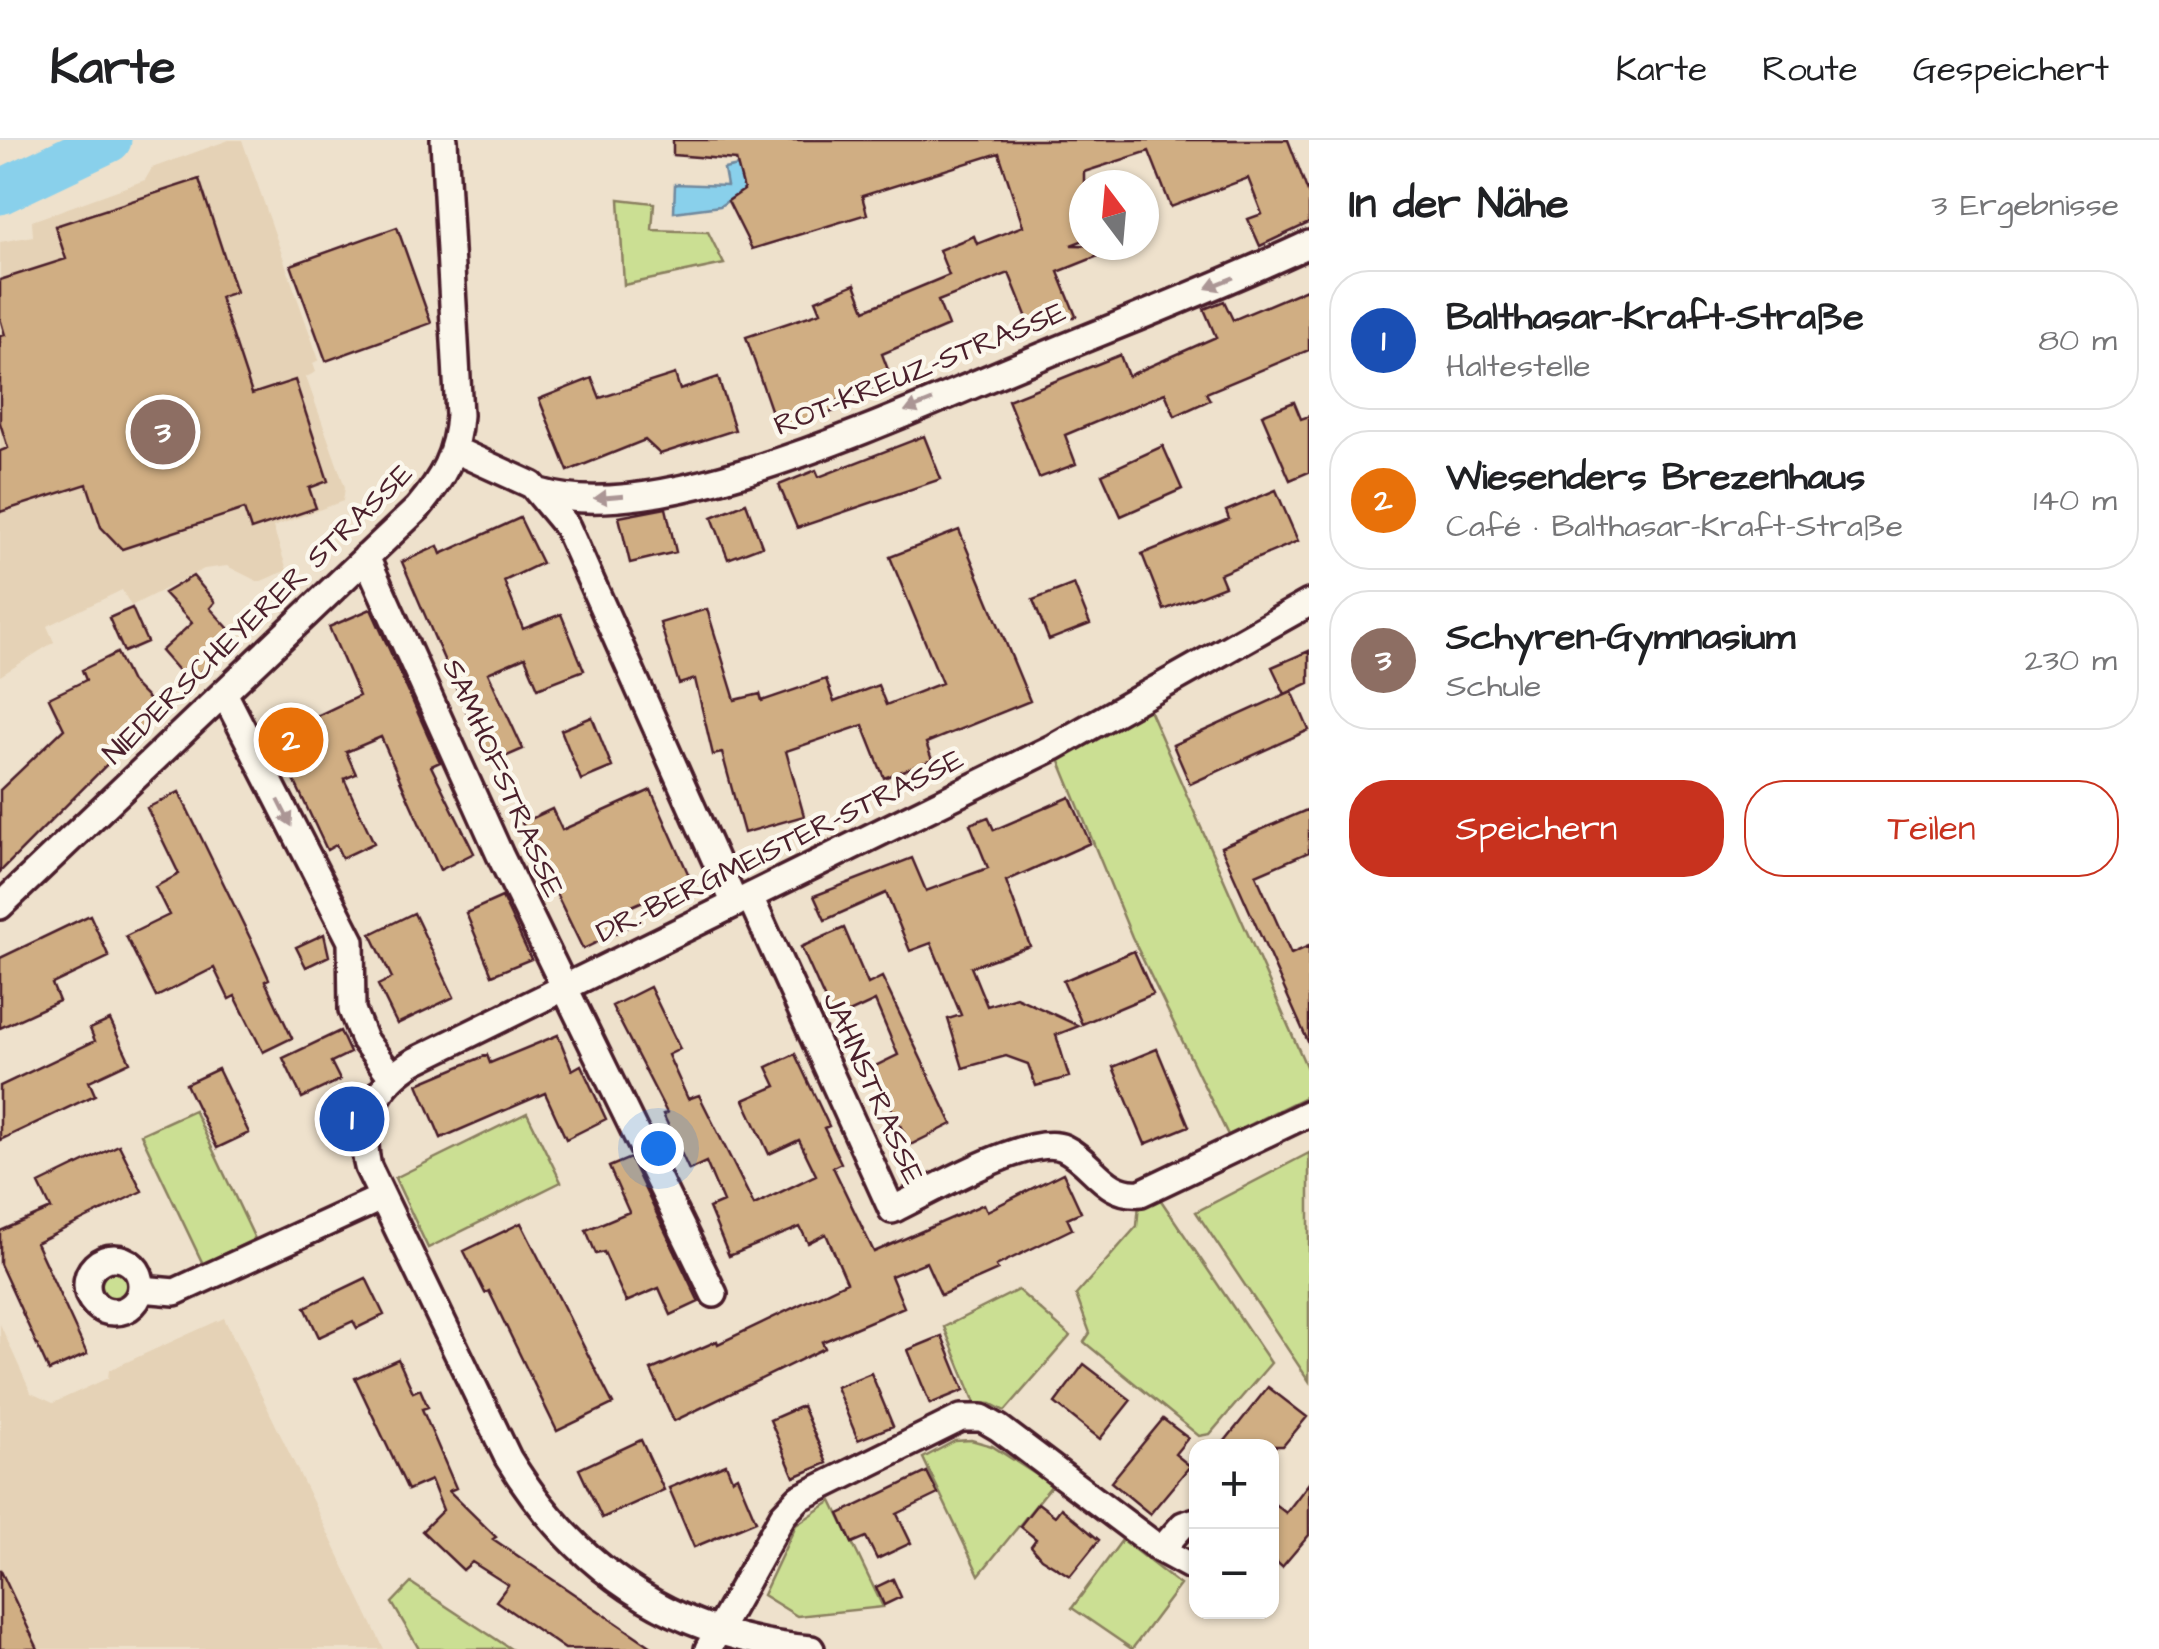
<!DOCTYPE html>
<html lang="de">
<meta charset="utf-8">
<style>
:root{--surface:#fff;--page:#f6f6f6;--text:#202124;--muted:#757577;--line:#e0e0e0;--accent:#c8321e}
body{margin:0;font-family:"Architects Daughter",sans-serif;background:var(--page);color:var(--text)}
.controls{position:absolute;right:30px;bottom:30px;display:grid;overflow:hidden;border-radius:20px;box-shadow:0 2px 8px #0004}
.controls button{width:90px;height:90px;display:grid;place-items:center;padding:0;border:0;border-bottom:2px solid var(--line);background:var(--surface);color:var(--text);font:50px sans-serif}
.compass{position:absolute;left:1069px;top:30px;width:90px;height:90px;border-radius:50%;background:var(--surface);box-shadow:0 2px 8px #0004;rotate:344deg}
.you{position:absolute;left:658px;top:1008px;width:35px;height:35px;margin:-25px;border:8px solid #fff;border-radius:50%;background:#1a73e8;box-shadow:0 0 0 15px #1a73e833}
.badge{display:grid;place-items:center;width:65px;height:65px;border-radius:50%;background:var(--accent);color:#fff;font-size:32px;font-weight:700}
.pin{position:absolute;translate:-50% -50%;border:5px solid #fff;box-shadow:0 2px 10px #0006}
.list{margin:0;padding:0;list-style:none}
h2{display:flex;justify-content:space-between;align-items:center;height:130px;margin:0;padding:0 40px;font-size:42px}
h2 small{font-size:32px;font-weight:400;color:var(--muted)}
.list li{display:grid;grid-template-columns:65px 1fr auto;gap:30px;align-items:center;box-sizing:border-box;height:140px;margin:0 20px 20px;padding:0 20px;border:2px solid var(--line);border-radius:40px}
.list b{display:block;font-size:38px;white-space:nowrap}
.list p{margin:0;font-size:32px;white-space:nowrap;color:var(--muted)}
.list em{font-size:32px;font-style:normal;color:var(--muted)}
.actions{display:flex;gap:20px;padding:30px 40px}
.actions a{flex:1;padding:22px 0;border:2px solid var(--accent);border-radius:40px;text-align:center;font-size:35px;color:var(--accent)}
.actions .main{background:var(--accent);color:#fff}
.map{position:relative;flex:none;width:1309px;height:1509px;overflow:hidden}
header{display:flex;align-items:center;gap:60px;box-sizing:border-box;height:140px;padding:0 50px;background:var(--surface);border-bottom:2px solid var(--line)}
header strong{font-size:48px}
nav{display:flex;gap:55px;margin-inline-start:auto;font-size:35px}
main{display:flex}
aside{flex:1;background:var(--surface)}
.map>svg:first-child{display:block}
</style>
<header>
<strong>Karte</strong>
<nav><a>Karte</a><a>Route</a><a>Gespeichert</a></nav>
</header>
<main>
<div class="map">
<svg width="1309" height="1509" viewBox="0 0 1309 1509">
<rect width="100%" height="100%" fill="#eee1cc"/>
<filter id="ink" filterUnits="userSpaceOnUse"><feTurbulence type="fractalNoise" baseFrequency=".01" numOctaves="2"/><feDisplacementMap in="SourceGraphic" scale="20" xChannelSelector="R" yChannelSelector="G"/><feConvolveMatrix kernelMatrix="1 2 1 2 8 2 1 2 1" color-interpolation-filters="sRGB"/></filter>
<g filter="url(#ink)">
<!-- built -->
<path fill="#e5d2b6" d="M229,0h13l77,220 -6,3 3,9 -10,5 39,110 -2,14 -70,26 14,43 -28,12 -32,-16 -23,3 -73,37 -9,-16 -75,36 7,16 -54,34v-434l33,-6 -1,-15 113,-41 7,-12z
M224,1178l160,331h-384v-325l31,69 22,10 55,-25 1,-8z"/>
<!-- green -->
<path fill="#cbdf93" stroke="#8a7f5f" stroke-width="2.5" d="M619,59l35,4 -2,27 56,2 16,32 -100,21z
M1144,558l165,375 -2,23 -79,39 -96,-198 -78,-190z
M194,970l61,129 -52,25 -62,-130z
M527,973l34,69 -133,66 -33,-70z
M1309,1013v228l-113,-169z
M1158,1056l113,167 -61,71 -11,2 -115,-94 6,-9 -14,-38 61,-69 2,-22z
M98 1145a16 16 0 1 1 32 0a16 16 0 1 1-32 0Z
M1018,1150l52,46 -65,75 -14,-7 -16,-1 -31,-76z
M971,1300l21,6 60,39 -73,90 -56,-117 32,-17z
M832,1361l51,106 -86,9 -34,-21 33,-70z
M1122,1400l58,45 -48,64 -60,-41z
M411,1443l100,66h-92l-27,-46z"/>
<!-- water -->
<path fill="#89d0eb" stroke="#70899e" stroke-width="2.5" d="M738,26l6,24 -24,16 -46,6 1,-28 52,2 -3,-17z"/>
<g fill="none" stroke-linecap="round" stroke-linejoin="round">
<!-- river -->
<path stroke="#89d0eb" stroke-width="45" d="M0,52l109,-52"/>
</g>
<!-- building -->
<path fill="#d0ae83" stroke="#4a1f2b" stroke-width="2.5" d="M673,0h615l21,55v28l-49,23 -12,-27 14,-5 -14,-36 -77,29 -22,-56 -65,21v68l-13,5 52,1 -65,26 18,44 -43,17 -24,-60 -71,28 10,25 -66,28 10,26 -57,22 3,8 -60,20 -32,-93 75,-25 -5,-12 39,-16 10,26 84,-35 -10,-25 35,-14 3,8 46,-18 -24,-73 -137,43 5,18 -115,35 -24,-48 16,-11 -8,-30 -63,-5z
M199,39l37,113 -16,5 32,97 43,-14 33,101 -19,7 7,20 -65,22 -7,-21 -122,40 -21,-22 -14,-43 -87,28v-61l8,-3 -8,-25v-87l5,-1 -5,-17v-38l66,-21 -11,-33z
M397,87l34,96 -105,38 -35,-96z
M1309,148v62l-103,43 4,7 -35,16 -10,-23 -100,42 11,29 -37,14 -31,-78 112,-45 8,21 88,-39 -12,-28 20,-8 9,19z
M675,234l5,16 38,-13 17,53 -75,24 -15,-14 -77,31 -29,-72 53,-21 8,20z
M1294,262l7,17 8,-3v56l-19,8 -28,-65z
M924,296l17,43 -144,49 -18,-43 37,-15 3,7z
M1163,306l19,43 -61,27 -19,-42z
M1276,350l22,51 -78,33 5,12 -61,24 -22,-56 87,-35 -3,-8z
M746,363l16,43 -34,13 -16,-42z
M666,368l10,44 -46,11 -11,-46z
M520,378l22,45 -38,18 19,48 38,-15 23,56 -46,18 -13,-31 -37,16 35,76 -34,15 -87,-202 36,-16 3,8z
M959,390l71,171 -104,42 6,17 -48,18 -21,-53 -77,26 18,65 -60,17 -22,-80 -9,2 -18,-76 -16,5 -19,-61 47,-14 28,91 25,-6 2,7 64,-22 8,23 44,-17 8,20 56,-22 -52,-126z
M193,436l22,26 -5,6 28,31 -49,44 -28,-32 31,-28 -28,-30z
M1074,444l16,40 -41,16 -16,-40z
M132,468l15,34 -23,10 -15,-34z
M371,469l69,153 -9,4 43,87 -34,17 -59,-133 -35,15 10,22 -12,5 30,64 -32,15 -6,-13 -9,5 -58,-123 27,-12 4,9 59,-28 -30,-69z
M1309,511v32l-24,11 -13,-27z
M117,513l14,29 29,29 -160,161v-82l64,-61 -15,-31 37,-18 -4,-10z
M1292,551l17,39 -119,54 -17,-39z
M592,577l20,50 -31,13 -20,-50z
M651,650l40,90 -73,32 8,16 -43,21 -61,-126 30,-14 10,21z
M179,652l76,156 14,31 -4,2 27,57 -29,14 -28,-56 -6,3 -15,-31 -58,29 -30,-61 43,-21 -14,-28 24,-13 -32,-66z
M1070,657l20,46 -84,38 24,65 -59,21 16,39 29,-9 63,29 -23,9 13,42 -33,9 -8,-22 -22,-8 -43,12 -15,-49 13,-4 -30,-72 -21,8 -24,-58 -61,27 -11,-24 98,-38 14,33 62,-23 -18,-44 18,-7 6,13z
M1309,669v43l-53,23 35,79 18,-8v98l-88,-197z
M502,757l29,62 -39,16 -26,-62z
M414,773l40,84 -57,27 -19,-39 14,-7 -21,-44z
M90,775l19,42 -57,27 7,17 -59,27v-70z
M844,788l24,56 14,-7 70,147 -42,21 -39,-77 27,-13 -23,-54 -41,19 -33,-73z
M324,794l5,22 -23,11 -10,-20z
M1134,811l19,43 -71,30 -19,-43z
M650,847l30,62 -12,6 20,44 11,-4 55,110 62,-30 -17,-35 -30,14 -25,-54 32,-14 -9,-19 28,-13 34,72 -5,2 17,35 -8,4 41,85 110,-48 3,7 76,-38 18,39 -14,6 5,11 -76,37 2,4 -57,25 -15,-33 -35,14 13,31 -82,35 3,6 -151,73 -23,-51 66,-29 1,3 129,-62 -21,-48 -18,9 -8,-16 -71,29 -20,-48 14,-6 -17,-40 -17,8 -26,-56 4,-1 -55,-107z
M110,880l20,42 -41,19 6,14 -95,45v-54l95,-45 -5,-12z
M340,891l10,22 -19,9 9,18 -38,18 -19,-40z
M558,895l14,35 9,-5 25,54 -40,20 -21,-46 -104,45 -23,-54 69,-29 3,8z
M1157,909l32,77 -44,18 -32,-77z
M218,929l31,64 -32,15 -31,-64z
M119,1005l23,46 -106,52 51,111 -38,17 -49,-107v-33l51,-22 -12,-25z
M630,1018l69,144 -28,13 -12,-27 -33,14 -22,-50 -8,2 -10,-24 43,-18 -20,-45z
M521,1083l92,181 -56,27 -68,-140 -4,2 -21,-42z
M366,1138l18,37 -27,13 -4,-7 -34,16 -14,-30z
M942,1196l22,54 -34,14 -22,-54z
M398,1219l15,33 7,-3 8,18 -6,2 34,79 -7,3 47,46 -3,2 162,110h-90l-69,-48 12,-16 -36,-23 -9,8 -41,-39 21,-21 -12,-30 -23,10 -53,-112z
M1084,1224l47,36 -31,39 -45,-36z
M871,1233l22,53 -35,14 -22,-53z
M1268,1247l39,30 -24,29h-62z
M802,1266l25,57 -33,14 -24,-57z
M1163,1279l25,19 -13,16 15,12 -40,48 -39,-32z
M641,1300l23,50 -62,28 -23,-49z
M726,1324l6,15 5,-3 19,45 -62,26 -25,-59z
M927,1332l11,22 -41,20 14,29 -34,16 -11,-22 -14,6 -13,-29z
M1309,1343v52l-27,32 -10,-9v-56l14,11z
M1038,1363l17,13 6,-8 38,32 -29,36 -29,-18 -10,-12 5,-7 -16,-13z
M0,1429l38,80h-38z
M893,1439l8,18 -17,8 -8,-18z"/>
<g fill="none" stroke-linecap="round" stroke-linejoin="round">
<defs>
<path id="street" d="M455,310l77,35 35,42 168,377
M540,352c122,38 371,-83 488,-130 94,-39 189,-75 281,-118
M366,417l134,298 214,439
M225,555l126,246 1,69 12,30 28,37
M750,757l142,313c34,-16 138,-78 172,-62 29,14 41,49 77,45l168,-80
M0,766l418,-398c24,-29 39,-54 41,-93l-15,-275
M87 1145a27 27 0 1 1 54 0a27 27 0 1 1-54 0Z
M141,1149l34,3 206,-94
M1161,1410l22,-25 13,-4
M708,1509l75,-134 16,-17 162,-80h21l17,10 162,122 35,19
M811,1509c-134,-11 -234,-78 -303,-191l-140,-291c-11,-44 9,-84 47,-106l639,-314 255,-144"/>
</defs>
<!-- street casing -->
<use href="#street" stroke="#4a1f2b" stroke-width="32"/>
<!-- street -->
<use href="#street" stroke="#fbf7ec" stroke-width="25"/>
</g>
<!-- one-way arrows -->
<defs><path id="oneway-solid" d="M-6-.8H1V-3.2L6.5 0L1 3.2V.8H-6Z" transform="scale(2.5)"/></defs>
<g fill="#ab9695">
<use href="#oneway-solid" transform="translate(1220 143) rotate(158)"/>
<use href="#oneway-solid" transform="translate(919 266) rotate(158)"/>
<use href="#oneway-solid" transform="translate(609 357) rotate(175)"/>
<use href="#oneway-solid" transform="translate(285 673) rotate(63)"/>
</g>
</g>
<g text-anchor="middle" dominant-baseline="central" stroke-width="9" stroke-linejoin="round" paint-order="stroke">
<!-- street labels -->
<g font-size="30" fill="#4a1f2b" stroke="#fbf7ec">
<text transform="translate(920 229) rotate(-22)">ROT-KREUZ-STRASSE</text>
<text transform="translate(258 474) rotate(-44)">NIEDERSCHEYERER STRASSE</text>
<text transform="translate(503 638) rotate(66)">SAMHOFSTRASSE</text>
<text transform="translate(780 706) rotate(-26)">DR.-BERGMEISTER-STRASSE</text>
<text transform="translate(873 948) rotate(66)">JAHNSTRASSE</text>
</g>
</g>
</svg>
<div class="controls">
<button>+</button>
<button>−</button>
</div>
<svg class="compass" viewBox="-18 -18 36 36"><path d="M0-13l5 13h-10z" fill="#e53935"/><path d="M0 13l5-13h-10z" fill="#757577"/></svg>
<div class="you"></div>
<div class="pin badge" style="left:352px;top:979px;background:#1a4fb4">1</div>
<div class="pin badge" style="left:291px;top:600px;background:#e8710a">2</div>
<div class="pin badge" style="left:163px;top:292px;background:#8d6e63">3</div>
</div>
<aside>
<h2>In der Nähe<small>3 Ergebnisse</small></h2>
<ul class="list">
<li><span class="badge" style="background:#1a4fb4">1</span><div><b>Balthasar-Kraft-Straße</b><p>Haltestelle</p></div><em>80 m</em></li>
<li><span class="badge" style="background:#e8710a">2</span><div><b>Wiesenders Brezenhaus</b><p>Café · Balthasar-Kraft-Straße</p></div><em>140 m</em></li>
<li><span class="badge" style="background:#8d6e63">3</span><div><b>Schyren-Gymnasium</b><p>Schule</p></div><em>230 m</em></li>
</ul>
<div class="actions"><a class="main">Speichern</a><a>Teilen</a></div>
</aside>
</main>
